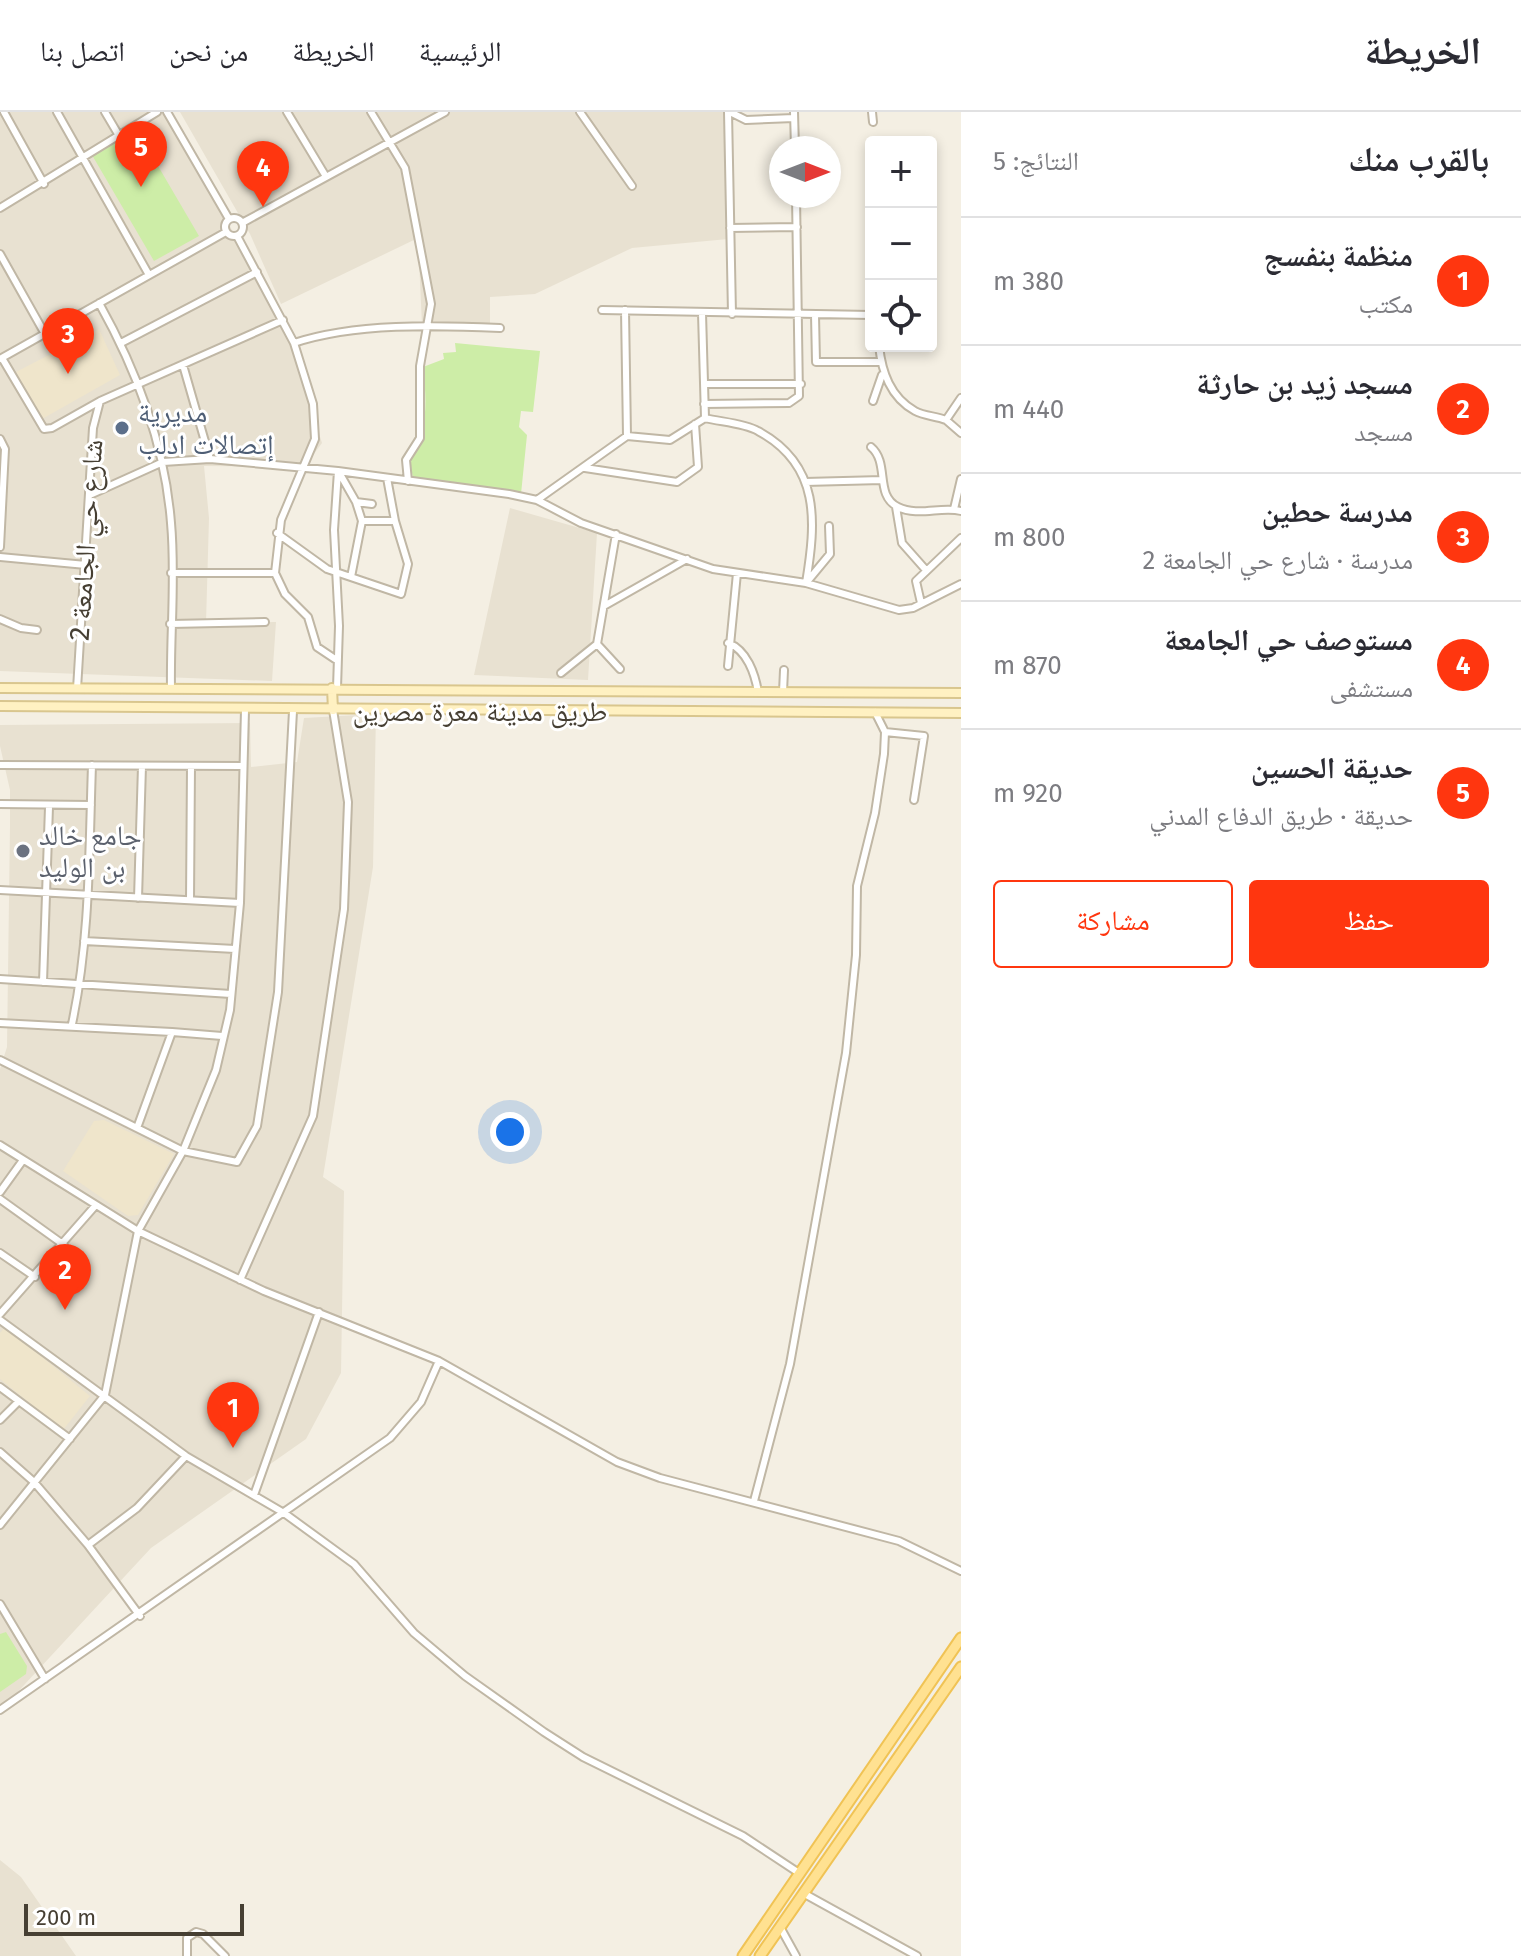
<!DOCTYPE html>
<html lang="ar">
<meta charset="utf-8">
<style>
:root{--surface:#fff;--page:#f2f2f3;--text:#2b2b33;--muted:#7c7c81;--line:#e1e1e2;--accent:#ff360f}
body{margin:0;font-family:"Fira Sans","Noto Naskh Arabic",sans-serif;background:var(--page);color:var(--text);direction:rtl}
.controls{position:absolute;right:24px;top:24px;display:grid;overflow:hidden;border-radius:8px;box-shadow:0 4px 12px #0003}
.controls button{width:72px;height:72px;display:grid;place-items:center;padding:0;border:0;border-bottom:2px solid var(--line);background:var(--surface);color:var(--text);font:40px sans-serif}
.compass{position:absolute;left:769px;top:24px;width:72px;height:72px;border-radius:50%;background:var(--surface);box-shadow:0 4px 12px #0003;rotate:90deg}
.scale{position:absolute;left:24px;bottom:20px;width:220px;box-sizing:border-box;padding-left:8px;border:4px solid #463f33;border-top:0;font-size:22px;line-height:28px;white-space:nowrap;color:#463f33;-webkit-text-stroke:6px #fff;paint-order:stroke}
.you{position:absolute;left:510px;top:1020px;width:28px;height:28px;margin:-20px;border:6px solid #fff;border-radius:50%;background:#1a73e8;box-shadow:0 0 0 12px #1a73e833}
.badge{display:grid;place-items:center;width:52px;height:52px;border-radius:50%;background:var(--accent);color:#fff;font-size:26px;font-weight:700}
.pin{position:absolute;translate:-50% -66px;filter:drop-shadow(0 2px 4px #0008)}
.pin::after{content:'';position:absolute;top:42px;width:28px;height:24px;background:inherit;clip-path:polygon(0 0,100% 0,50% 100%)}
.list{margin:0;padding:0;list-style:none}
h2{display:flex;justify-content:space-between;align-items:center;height:104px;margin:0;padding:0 32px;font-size:34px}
h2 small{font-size:26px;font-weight:400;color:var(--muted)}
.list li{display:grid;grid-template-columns:52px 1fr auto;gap:24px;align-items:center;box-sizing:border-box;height:128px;padding:0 32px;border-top:2px solid var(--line)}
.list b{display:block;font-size:30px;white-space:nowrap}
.list p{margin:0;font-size:26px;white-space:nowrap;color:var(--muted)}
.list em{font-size:26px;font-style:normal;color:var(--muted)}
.actions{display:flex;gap:16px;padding:24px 32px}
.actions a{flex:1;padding:18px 0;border:2px solid var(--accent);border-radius:8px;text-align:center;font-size:28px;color:var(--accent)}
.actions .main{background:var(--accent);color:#fff}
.icon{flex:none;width:44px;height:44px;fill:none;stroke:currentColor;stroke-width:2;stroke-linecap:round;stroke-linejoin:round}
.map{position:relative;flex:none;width:961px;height:1844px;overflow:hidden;direction:ltr}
header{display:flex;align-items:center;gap:48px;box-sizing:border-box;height:112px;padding:0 40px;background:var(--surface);border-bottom:2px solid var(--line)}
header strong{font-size:38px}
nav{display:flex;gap:44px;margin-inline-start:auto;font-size:28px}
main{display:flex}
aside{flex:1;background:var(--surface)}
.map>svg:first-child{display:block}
</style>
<header>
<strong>الخريطة</strong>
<nav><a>الرئيسية</a><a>الخريطة</a><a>من نحن</a><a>اتصل بنا</a></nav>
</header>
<main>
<aside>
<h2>بالقرب منك<small>النتائج: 5</small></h2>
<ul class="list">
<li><span class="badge">1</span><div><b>منظمة بنفسج</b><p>مكتب</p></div><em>380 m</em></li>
<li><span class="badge">2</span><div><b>مسجد زيد بن حارثة</b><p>مسجد</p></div><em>440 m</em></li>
<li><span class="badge">3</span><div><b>مدرسة حطين</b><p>مدرسة · شارع حي الجامعة 2</p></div><em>800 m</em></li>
<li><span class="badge">4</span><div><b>مستوصف حي الجامعة</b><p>مستشفى</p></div><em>870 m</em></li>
<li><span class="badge">5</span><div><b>حديقة الحسين</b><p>حديقة · طريق الدفاع المدني</p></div><em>920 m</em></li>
</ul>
<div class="actions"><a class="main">حفظ</a><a>مشاركة</a></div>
</aside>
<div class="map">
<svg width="961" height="1844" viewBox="0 0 961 1844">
<rect width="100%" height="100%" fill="#f4efe3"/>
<!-- residential -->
<path fill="#e8e1d1" d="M0,0h165l118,208 39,123 -18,24 -100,-1 5,52 -3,105 70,-1 -4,59 -272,-10z
M180,0h544l4,127 -96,9 -97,46 -45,3v31l-68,-3 -4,-87 -137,66 -31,-70z
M510,396l87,25 -9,147 -114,-5z
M376,602l-3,153 -50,310 21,14 -3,182 -35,66 -155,109 -151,163v-642l7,-22 3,-221v-36l-10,-44v-21l250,-2 1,44 46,-5 7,-44z
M0,1748l21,17 55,79h-76z"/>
<!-- education -->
<path fill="#efe5cb" d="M99,217l21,46 -78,44 -26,-47z
M104,1008l70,34 -36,61 -10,1 -65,-45 31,-50z
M5,1215l85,69 -27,34 -63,-51v-46z"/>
<!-- green -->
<path fill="#cdeda7" d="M137,18l62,106 -45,25 -62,-106z
M455,231l85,8 -7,61 -12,-1 -2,16 8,8 -6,59 -108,-16 -3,-16c18,-30 17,-61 13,-95l21,-8 -1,-6 13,-1z
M6,1520l21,34 -1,8 -26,18v-58z"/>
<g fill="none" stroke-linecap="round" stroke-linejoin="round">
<defs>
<path id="street" d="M4,0l40,72
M57,0l92,163
M105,0l13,22
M167,0l62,107
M287,0l38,63
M371,0l34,56 26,136 -11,62v72l-14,22 2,21
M580,0l52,74
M728,0l4,202
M730,0l16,8 48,-2
M794,0l1,36
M872,0l1,10
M0,96l157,-96
M225 115a9 9 0 1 1 18 0a9 9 0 1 1-18 0Z
M242,111l203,-111
M730,116l67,-1
M237,124l57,107 19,61 2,35 -34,81 -6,53 10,21 23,23 9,30 18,12
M0,142l45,80
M99,191c38,68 66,142 72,220 5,54 -1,111 0,166
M602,198l269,5
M625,198l2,126
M702,201l3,105
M815,203l1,47h65
M121,231l136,-71
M294,231c60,-20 143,-18 206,-15
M879,234c3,26 11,51 36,65 9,5 21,5 31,9l15,-22
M2,246l42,71 8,-1 48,-27
M0,247l226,-127
M183,253l27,94
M704,272h97
M873,289l9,-26
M704,292l85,-1 10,-7 -3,-200
M946,308l15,13
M0,327l5,10 -5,98
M871,335c19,16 3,48 27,60 20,10 43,-1 63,4
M585,356l92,14 21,-15 -3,-43
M340,362l16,28 6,19h33l-8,-43
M805,370l77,-2
M92,382l71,-32 47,-3 128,12 171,23 28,6 44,23 132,46 93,14 93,27 14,-2 48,-24
M537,388l90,-64 43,4 35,-22c16,4 39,5 53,13 63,34 58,91 48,152
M356,390l16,2
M896,395l6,36 23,26
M954,397l7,-30
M277,421l50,36 74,25 7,-30 -13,-43
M0,445l86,8
M171,461h104
M351,465l11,-56
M806,471l24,-29 -1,-28
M921,491l-5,-22 45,-43
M604,494l83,-47
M0,507l21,9 16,2
M170,512l95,-2
M728,531c19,7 27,31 30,49
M597,532l23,25
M728,554l9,-93
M561,561l36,-29 19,-110
M337,576l2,-62 -5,-96 4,-59
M77,577l16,-261 7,-27 183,-81
M783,580l1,-22
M885,620l39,4 -10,64
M0,653l243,1
M0,692l91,1
M0,778l240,13
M138,786l4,-132
M190,788l1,-134
M84,829l151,8
M0,867l231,15
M43,870l6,-175
M0,911l172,9 -35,96
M72,912c18,-84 17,-172 20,-259
M172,920l50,4
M0,948l183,91 54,11 20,-36 21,-134 15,-281
M0,1033l138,86 126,60 175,70 178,101 43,16 239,63 62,30
M0,1080l23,-32
M0,1087l64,46
M0,1141l35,24
M240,1168l73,-164 31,-207 4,-107 -15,-92
M0,1202l95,-108
M0,1208l186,136 98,57 70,51 60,69 51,43 79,56 39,25 160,79 56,37
M0,1275l70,52
M0,1308l19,-19
M0,1340l34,30 54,63 49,-37 49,-52
M254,1383l65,-183
M754,1389l36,-137 56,-311 10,-98 1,-69 18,-73 9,-59 1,-22 -10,-20
M0,1413l105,-130 33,-164 45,-80 33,-81 14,-60 10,-107 5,-193
M88,1433l52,71
M0,1492l45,75
M0,1598l390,-272 31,-36 18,-41
M803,1781l114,63
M780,1815l16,29
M187,1844v-18l9,-6 7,2 22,22"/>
<path id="secondary" d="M0,576l961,5
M332,576l1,22
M0,594l961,7"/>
<path id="primary" d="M743,1844l218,-318
M760,1844l201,-289"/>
</defs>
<!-- street casing -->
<use href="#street" stroke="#c0b7a5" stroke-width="10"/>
<!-- secondary casing -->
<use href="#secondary" stroke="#d9c68e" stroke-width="12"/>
<!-- primary casing -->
<use href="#primary" stroke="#f0c355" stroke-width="13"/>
<!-- street -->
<use href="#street" stroke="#fff" stroke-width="6"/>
<!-- secondary -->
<use href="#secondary" stroke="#fff1c2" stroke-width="8"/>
<!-- primary -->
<use href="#primary" stroke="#ffe191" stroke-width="9"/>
</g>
<!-- markers -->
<circle fill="#5c6f8a" stroke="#fff" stroke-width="3" cx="122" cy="316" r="8"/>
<circle fill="#6b7280" stroke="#fff" stroke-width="3" cx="23" cy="739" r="8"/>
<g text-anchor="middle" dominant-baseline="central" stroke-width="6" stroke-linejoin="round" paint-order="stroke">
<!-- service labels -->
<g font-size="28" fill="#4e5e75" stroke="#fff" text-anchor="start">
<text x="138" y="300">مديرية<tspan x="138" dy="32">إتصالات ادلب</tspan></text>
</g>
<!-- street labels -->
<g font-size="28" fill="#463f33" stroke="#fff">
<text transform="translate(86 428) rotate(-86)">شارع حي الجامعة 2</text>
<text x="480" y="599">طريق مدينة معرة مصرين</text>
</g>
<!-- worship labels -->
<g font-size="28" fill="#5b616d" stroke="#fff" text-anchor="start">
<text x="39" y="723">جامع خالد<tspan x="39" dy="32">بن الوليد</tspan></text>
</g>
</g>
</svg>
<div class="controls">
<button>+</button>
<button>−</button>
<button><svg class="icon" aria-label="locate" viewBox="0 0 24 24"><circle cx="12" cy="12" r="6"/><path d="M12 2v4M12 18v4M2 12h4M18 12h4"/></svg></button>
</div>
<svg class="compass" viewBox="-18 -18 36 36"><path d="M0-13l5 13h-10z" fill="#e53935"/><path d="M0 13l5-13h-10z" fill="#7c7c81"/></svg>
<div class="scale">200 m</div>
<div class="you"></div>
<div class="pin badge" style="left:233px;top:1336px">1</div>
<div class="pin badge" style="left:65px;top:1198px">2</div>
<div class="pin badge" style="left:68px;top:262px">3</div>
<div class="pin badge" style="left:263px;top:95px">4</div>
<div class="pin badge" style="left:141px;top:75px">5</div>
</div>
</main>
